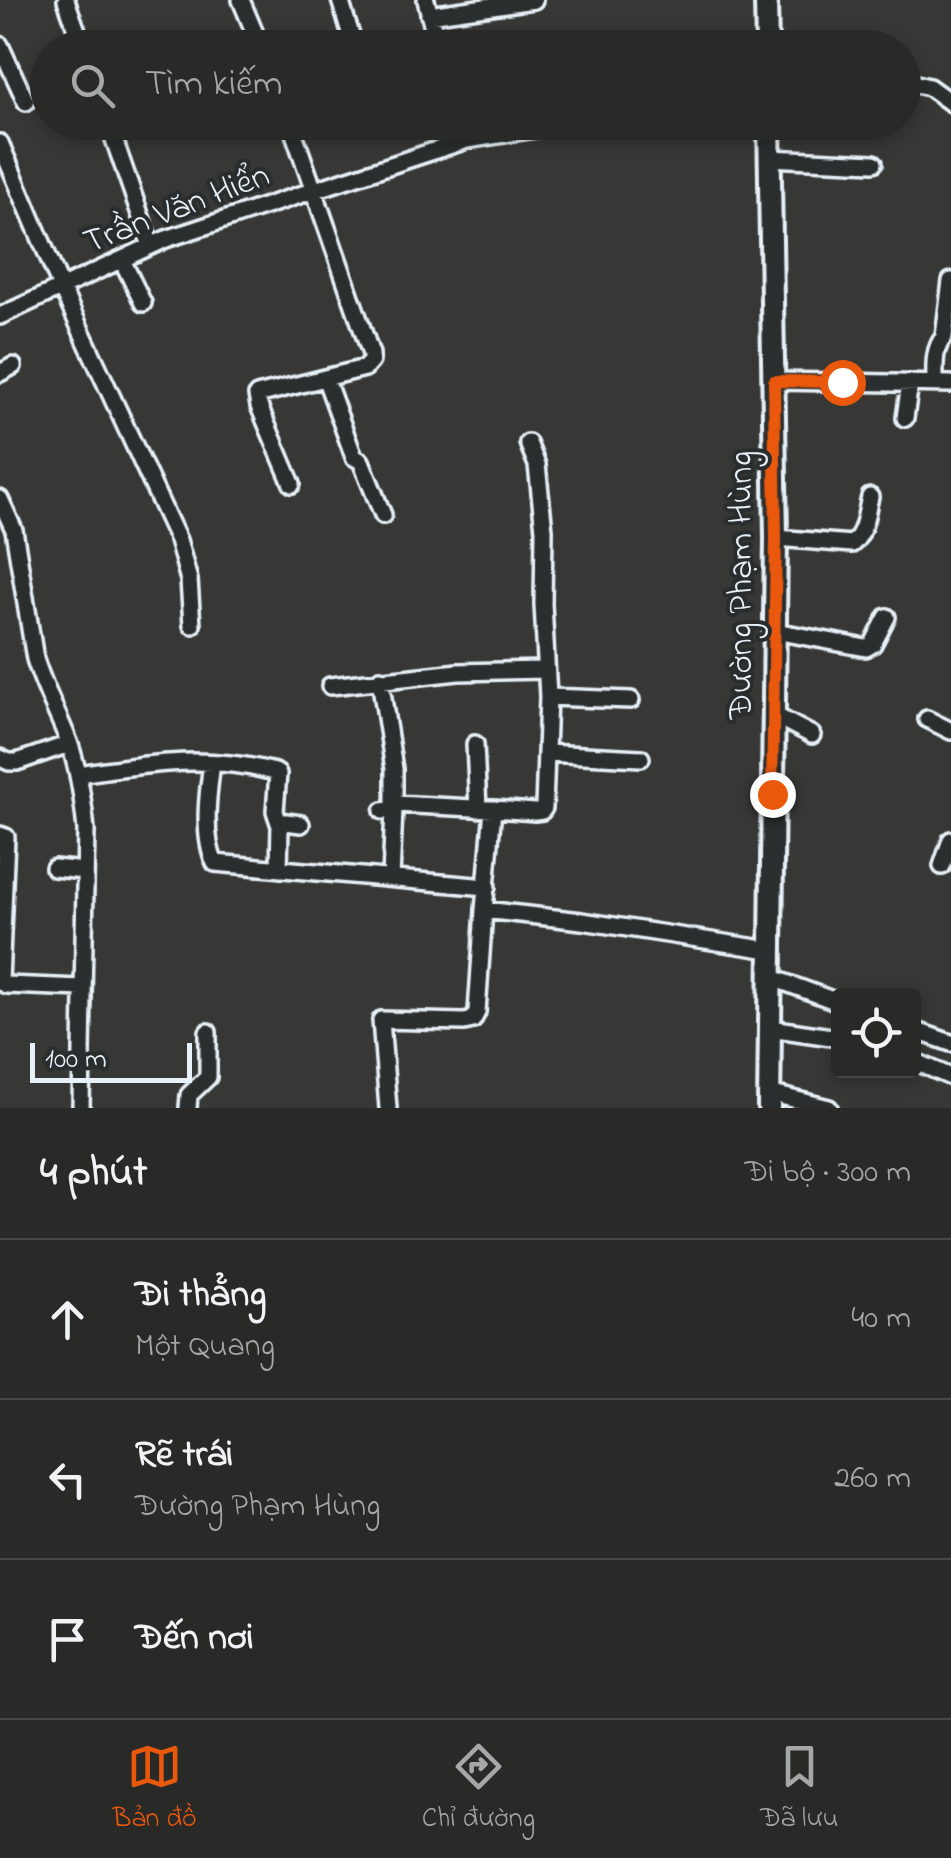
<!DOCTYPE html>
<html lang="vi">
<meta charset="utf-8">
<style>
:root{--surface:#292a28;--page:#353634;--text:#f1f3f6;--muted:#a5a7a8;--line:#454645;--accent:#ea580c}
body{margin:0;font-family:"Indie Flower",sans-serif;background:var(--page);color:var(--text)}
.controls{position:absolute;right:30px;bottom:30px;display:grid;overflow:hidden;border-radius:10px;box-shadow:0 5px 15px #0003}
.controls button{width:90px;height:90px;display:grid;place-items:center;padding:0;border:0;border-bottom:2px solid var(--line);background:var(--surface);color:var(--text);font:50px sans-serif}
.scale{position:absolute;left:30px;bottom:25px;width:162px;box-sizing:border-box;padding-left:10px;border:5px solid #e8f1f8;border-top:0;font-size:28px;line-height:35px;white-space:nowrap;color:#e8f1f8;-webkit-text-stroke:8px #2a2d2e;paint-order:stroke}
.stop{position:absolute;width:30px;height:30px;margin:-22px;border:8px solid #ea580c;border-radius:50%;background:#fff}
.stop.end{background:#ea580c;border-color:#fff;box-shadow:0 2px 10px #0008}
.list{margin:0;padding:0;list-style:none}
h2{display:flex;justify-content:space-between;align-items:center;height:130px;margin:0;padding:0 40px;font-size:42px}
h2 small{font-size:32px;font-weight:400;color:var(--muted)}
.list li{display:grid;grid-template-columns:65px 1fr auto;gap:30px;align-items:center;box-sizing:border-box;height:160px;padding:0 40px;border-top:2px solid var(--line)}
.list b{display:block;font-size:38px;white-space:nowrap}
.list p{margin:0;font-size:32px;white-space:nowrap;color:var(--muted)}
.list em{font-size:32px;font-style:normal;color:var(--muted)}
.icon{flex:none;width:55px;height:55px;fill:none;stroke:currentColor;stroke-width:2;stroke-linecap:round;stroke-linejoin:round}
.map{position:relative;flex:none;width:951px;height:1108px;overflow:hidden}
.search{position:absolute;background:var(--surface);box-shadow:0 5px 15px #0003;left:30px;right:30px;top:30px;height:110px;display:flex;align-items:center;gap:25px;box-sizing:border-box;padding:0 35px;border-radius:55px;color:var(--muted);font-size:38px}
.sheet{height:610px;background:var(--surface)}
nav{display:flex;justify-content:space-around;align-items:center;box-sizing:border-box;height:140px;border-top:2px solid var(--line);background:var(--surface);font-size:28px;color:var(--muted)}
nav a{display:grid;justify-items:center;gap:5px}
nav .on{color:var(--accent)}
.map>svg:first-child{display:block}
</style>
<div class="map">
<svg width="951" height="1108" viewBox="0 0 951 1108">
<rect width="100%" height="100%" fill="#373835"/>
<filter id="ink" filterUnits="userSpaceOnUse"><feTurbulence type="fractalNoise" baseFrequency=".01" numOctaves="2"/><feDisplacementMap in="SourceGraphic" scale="20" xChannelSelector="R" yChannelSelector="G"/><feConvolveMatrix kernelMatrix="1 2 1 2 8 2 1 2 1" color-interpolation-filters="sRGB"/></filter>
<g filter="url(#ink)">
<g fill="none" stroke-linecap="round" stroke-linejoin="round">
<defs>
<path id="minor" d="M66,0l17,48
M241,0l20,48
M340,0l15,48
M426,0l12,48
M429,15l105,-15
M0,45l26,57
M904,81l25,6 22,16
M108,122l43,124
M290,122l81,232v7l-6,7 -108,27 2,11 33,78
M0,143l61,144 117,253 11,40 3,45
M769,158l105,5
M122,260l21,43
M0,316l166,-77 301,-99 100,-16 47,-2
M0,373l13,-7
M326,380l28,77 7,4 22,54
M775,381l176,3
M935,383c0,-16 -2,-34 9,-46l7,-56
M905,418l5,-35
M0,499l14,31 21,129c9,29 23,55 34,83 10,28 14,58 17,88l-5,278
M776,538l76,6c13,-11 14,-31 18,-47
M775,631l91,17 7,-4 14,-27
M380,679l14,90v40l-11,2
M330,686l128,-14 88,-2
M548,697l83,3
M774,715l38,20
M927,719l24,12
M475,744l3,65
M546,753l95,5
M0,758l9,4h8l52,-18
M212,763c-4,29 -10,73 3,100l272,24
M78,774c69,-10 127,-20 197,-2l3,2 -3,37 5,15 -1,43
M395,804l98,5
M279,821l22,3
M0,835l6,2 -6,145
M942,866l9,-26
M54,868l31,3
M391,878l3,-69
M484,910l9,-101 42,3 7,-1 2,-3 4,-111 -5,-93 1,-74 -7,-65 -9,-22
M770,977l68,25
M0,982l6,3 76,3
M770,1028l68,10
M914,1030l37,13
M914,1061l37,16
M769,1093l60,15
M188,1108l1,-13 19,-18v-45
M388,1108l-7,-88 83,2 9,-2 4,-8 7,-102 98,11 188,29"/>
<path id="major" d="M766,0l1,48
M769,122l7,416 -7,570"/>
</defs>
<!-- minor casing -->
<use href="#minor" stroke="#e8f1f8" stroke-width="22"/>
<!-- major casing -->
<use href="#major" stroke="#e8f1f8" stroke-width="28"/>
<!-- minor -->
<use href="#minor" stroke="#2a2d2e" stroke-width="15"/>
<!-- major -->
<use href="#major" stroke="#2a2d2e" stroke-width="20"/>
</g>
</g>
<g fill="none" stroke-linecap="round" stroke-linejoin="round" filter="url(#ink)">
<!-- route -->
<path stroke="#ea580c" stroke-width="12" d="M772,794l4,-256 -2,-157 68,1"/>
</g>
<g text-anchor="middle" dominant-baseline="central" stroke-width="8" stroke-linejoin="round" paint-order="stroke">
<!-- street labels -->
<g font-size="35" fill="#e8f1f8" stroke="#2a2d2e">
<text transform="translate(177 210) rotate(-21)">Trần Văn Hiển</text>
<text transform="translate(742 585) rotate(-90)">Đường Phạm Hùng</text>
</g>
</g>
</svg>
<div class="controls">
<button><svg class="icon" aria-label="locate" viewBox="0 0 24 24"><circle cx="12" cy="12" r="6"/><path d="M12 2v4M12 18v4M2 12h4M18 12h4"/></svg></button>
</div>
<div class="scale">100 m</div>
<div class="stop" style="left:842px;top:382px"></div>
<div class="stop end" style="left:772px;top:794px"></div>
<div class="search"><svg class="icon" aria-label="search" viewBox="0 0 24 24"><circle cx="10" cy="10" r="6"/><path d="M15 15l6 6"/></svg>Tìm kiếm</div>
</div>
<section class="sheet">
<h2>4 phút<small>Đi bộ · 300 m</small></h2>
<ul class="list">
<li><svg class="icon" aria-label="ahead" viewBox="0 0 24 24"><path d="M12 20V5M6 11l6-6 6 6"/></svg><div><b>Đi thẳng</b><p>Một Quang</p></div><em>40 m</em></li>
<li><svg class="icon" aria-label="left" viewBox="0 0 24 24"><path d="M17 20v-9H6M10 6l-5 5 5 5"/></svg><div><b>Rẽ trái</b><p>Đường Phạm Hùng</p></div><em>260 m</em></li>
<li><svg class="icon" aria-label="arrive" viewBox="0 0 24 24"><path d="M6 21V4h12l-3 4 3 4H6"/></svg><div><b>Đến nơi</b></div></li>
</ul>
</section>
<nav>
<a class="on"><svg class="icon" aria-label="map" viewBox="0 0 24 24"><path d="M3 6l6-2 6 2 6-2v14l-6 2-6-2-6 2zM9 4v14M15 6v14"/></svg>Bản đồ</a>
<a><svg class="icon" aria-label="directions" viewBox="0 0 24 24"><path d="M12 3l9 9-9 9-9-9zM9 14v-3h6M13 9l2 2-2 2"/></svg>Chỉ đường</a>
<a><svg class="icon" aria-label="saved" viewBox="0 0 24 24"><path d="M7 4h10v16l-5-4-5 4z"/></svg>Đã lưu</a>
</nav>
